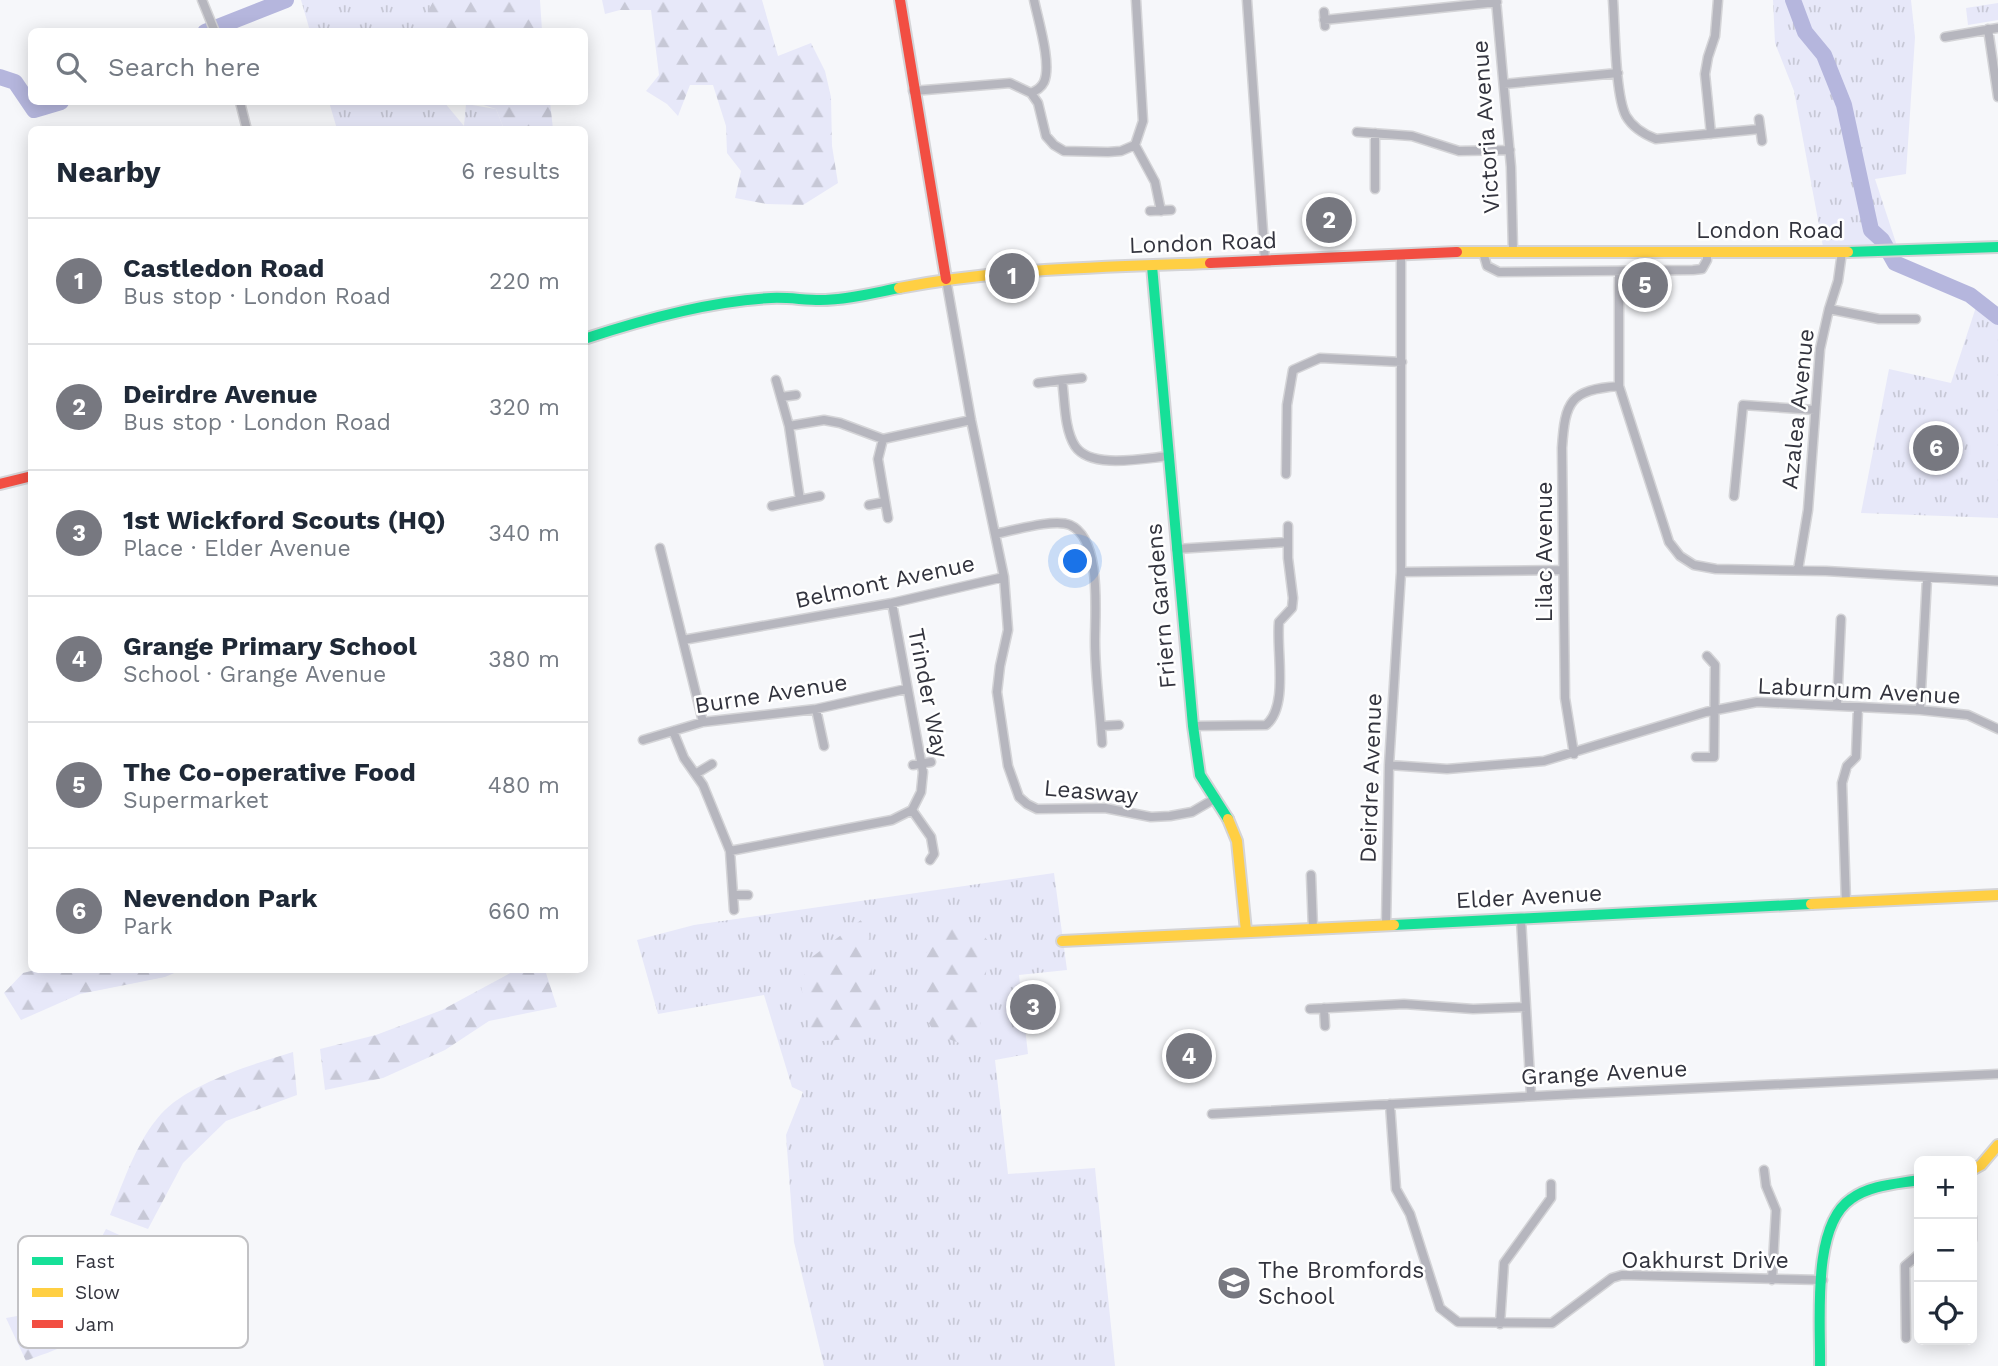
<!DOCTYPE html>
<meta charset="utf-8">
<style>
:root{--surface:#fff;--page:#f6f6f7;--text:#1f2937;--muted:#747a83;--line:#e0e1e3;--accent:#777880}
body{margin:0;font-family:"Work Sans",sans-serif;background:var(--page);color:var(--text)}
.controls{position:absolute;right:21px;bottom:21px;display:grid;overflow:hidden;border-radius:10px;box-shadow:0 4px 18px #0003}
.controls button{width:63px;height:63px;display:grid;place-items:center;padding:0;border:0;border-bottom:2px solid var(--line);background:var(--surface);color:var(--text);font:35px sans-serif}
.you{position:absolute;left:1076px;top:562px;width:24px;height:24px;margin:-18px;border:5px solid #fff;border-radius:50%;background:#1a73e8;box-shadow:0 0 0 10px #1a73e833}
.badge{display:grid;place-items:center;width:46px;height:46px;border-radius:50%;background:var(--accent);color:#fff;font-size:23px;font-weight:700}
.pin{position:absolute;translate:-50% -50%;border:4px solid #fff;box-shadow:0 2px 7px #0006}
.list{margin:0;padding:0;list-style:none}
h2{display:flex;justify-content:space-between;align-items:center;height:91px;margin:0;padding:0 28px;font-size:30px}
h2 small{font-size:23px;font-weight:400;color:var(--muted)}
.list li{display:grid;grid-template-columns:46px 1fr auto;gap:21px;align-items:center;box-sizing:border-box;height:126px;padding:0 28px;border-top:2px solid var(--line)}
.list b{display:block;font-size:26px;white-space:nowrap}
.list p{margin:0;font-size:23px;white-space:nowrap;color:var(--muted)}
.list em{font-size:23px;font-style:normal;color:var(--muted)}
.icon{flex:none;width:38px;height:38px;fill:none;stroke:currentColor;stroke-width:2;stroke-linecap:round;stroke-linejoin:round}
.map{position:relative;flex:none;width:1998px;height:1366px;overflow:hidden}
.search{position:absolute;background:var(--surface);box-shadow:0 4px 18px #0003;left:28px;top:28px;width:560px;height:77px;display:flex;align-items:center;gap:18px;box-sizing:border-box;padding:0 24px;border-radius:10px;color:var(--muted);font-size:26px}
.panel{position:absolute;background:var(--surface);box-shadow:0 4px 18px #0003;left:28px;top:126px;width:560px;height:847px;border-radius:10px}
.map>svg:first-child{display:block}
</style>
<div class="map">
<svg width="1998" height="1366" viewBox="0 0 1998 1366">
<defs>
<pattern id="grass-tufts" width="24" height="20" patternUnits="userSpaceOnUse" patternTransform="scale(1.75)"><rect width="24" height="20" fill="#e7e8f9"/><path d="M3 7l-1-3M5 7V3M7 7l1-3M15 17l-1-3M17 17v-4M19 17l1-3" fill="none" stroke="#c7c8d6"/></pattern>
<pattern id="forest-firs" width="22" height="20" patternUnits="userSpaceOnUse" patternTransform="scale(1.75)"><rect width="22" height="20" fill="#e7e8f9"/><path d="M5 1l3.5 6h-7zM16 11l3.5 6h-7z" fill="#c7c8d6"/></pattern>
</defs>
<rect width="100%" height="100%" fill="#f6f7fa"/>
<!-- grass -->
<path fill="url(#grass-tufts)" d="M301,0h134l-3,31h-122z
M1773,0h138l4,37 -9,137 -31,5 23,70 -74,3 -30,-161 -19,-48z
M1998,3v17l-30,5 -2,-17z
M329,102h115l20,24 2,-22 30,5 8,20h-167z
M1977,304l21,16v198l-137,-5 28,-144 62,14z
M1054,873l13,97 -48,5 9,79 -33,6 13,114 87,-6 20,198h-291l-30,-124 -8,-107 17,-43 -11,-5 -28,-92 -106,19 -21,-74 57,-15z"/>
<!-- forest -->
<path fill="url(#forest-firs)" d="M434,0h106l2,31h-112l-1,-22z
M602,0h160l16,56 33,-13 14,28 6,26 1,49 6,37 -35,22 -36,-1 -32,-6 6,-27 -14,-18 -1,-27 -13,-41h-23l-12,31 -11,-12 -21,-13 13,-16 -8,-65h-31l-15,4z
M474,102h76l3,27h-49l-8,-20z
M861,920l8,10 3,46 9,24 -2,32 -30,7 -37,3 -11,-56 7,-26z
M957,923l21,5 10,13 -4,65 -5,26 -17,12 -27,-10 -13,-23 2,-26 -2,-28z
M35,970h146l-16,7 -85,17 -59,26 -17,-27 19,-20z
M516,970h29l12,37 -68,14 -44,29 -62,28 -58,12 -5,-41 56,-14 66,-25z
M293,1052l4,43 -71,26 -43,42 -35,66 -38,-14c14,-34 26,-73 51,-101 28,-31 93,-50 132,-62z
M106,1229l38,17c-15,40 -37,77 -76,98 -13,7 -28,11 -42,17l-20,-43c11,-2 23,-4 33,-8 30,-12 53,-54 67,-81z"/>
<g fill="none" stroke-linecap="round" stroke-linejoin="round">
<!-- river -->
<path stroke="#b5b6dd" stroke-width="16" d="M1793,0l12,32 19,23 20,50 27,125 11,10 13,23 75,32 28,22
M205,32l81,-32
M0,77l15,5 19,28 27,-8"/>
<defs>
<path id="street" d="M202,0l13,32
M1247,0l18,261
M1496,0l15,167 2,84
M1613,0c2,27 2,95 13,116 7,12 17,18 30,23l104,-10
M1324,12l1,14
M1324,20l173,-18
M1988,29l10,68
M1945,37l53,-9
M1504,84l114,-11
M913,91l97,-8 21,10 7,10 8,33 8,9 10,6 44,1 13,-1 14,-6
M1031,93c6,-3 10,-5 13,-11 8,-18 -6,-62 -10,-82
M240,102l7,28
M1759,119l3,22
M1357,132l55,4 47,15 51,-1
M1375,133v56
M1711,134l-6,-60 3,-17 7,-21 3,-36
M1135,145l8,-24 -7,-121
M1135,145l20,37 6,29
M1150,211l21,-1
M1483,252l4,14 12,6 194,-2 9,-1 5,-9v-8
M1619,271v115l50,156 11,14 14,9 22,4 110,2 172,10
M1829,309l50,10h37
M776,380l13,46 11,74 20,-4
M1062,380l20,-2
M1038,383l24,-3c3,20 2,49 13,66 16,24 70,12 95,10
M781,397l15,-2
M789,426l35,-6 16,3 43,16 88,-19
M883,439l-5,20 10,59
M1286,474l1,-69 6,-35 27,-12 82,4
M1734,496l9,-91 72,5
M869,505l16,-3
M772,506l28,-6
M995,534c17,-3 59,-16 75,-9 32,14 25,87 25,116 0,34 5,68 7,102
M660,548l43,174
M1176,549l112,-7
M1798,570l10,-60 12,-161 9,-40 9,-28 4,-29
M1401,572l162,-2
M1004,577l4,53 -8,36 -3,26 11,74 11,31 8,7 10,5 68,-1 46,9 19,-1 22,-4 24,-14
M683,640l209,-37 112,-26 -33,-157 -25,-141
M1837,706l4,-87
M816,709l8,37
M1920,710l7,-132
M1101,726l18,-1
M1193,726l73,-1c23,-19 10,-74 13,-103l13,-14 1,-10 -5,-40v-32
M673,731l11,27 19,27 27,66 4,59
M643,740l60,-18 113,-13 90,-20
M1574,754l-9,-56 -3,-250c3,-47 8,-58 57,-62
M1696,757h18l1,-92 -8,-9
M913,765l18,-3
M1389,765l58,4 97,-8 162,-49 51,-10 163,8 48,5 30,14
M697,773l15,-9
M912,810l19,27 3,17 -4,6
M730,851l162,-31 20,-10 9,-18 2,-20 -31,-169
M1311,875l2,54
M733,895h15
M1846,903l-4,-120 5,-17 9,-9 2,-50
M1521,919l10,177
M1386,926l3,-161 12,-193v-318
M1324,1008l1,18
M1310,1009l94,-5 69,5 53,-2
M1390,1104l6,85 14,25 30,94 18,14 94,1 60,-45 10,-3 201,5
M1212,1114l363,-20 423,-20
M1764,1170l2,16 10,24 -4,70
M1972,1217v23
M1500,1324l4,-61 47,-65v-14
M1906,1338l-1,-72 14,-12"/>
<path id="fast" d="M1848,252l150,-5
M1152,266l41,460 7,49 28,44
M584,339c57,-19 128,-38 187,-41 16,-1 33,2 49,2 26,0 53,-7 79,-12
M1394,925l417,-21
M1820,1366c1,-44 -9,-140 31,-167 19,-14 45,-15 68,-19"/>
<path id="slow" d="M1457,252h391
M899,288c103,-20 207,-21 311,-25
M1228,819l9,22 9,90
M1811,904l187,-9
M1062,941l332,-16
M1972,1170l9,-5 17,-20"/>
<path id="jam" d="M900,0l46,279
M1210,263l247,-11
M0,484l32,-8"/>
</defs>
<!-- street casing -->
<use href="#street" stroke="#d4d4d7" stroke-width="11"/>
<!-- fast casing -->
<use href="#fast" stroke="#d4d4d7" stroke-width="14"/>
<!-- slow casing -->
<use href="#slow" stroke="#d4d4d7" stroke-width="14"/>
<!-- jam casing -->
<use href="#jam" stroke="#d4d4d7" stroke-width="14"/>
<!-- street -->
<use href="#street" stroke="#b6b6be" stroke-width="8"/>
<!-- fast -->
<use href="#fast" stroke="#16e098" stroke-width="10"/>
<!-- slow -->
<use href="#slow" stroke="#ffcf43" stroke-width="10"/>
<!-- jam -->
<use href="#jam" stroke="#f24e42" stroke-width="10"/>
</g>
<!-- icons -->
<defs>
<symbol id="school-disc" viewBox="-11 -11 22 22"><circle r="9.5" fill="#777880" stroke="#fff"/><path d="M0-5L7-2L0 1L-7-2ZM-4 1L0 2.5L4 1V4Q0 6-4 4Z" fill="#fff"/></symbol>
</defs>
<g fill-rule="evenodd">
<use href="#school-disc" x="1215" y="1264" width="38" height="38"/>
</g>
<g text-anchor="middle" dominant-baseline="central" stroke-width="5" stroke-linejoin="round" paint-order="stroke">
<!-- street labels -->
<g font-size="23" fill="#33343e" stroke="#fff">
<text transform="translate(1486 127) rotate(-94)">Victoria Avenue</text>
<text x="1770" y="230">London Road</text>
<text transform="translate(1203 243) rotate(-2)">London Road</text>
<text transform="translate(1798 409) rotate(-84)">Azalea Avenue</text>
<text transform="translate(1544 552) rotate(-90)">Lilac Avenue</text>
<text transform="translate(885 582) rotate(-12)">Belmont Avenue</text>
<text transform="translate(1161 606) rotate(-95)">Friern Gardens</text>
<text transform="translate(1859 691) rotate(3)">Laburnum Avenue</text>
<text transform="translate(928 693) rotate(79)">Trinder Way</text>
<text transform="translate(771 694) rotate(-9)">Burne Avenue</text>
<text transform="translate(1371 778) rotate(-88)">Deirdre Avenue</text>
<text transform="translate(1091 792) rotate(5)">Leasway</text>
<text transform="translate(1529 897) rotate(-3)">Elder Avenue</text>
<text transform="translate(1604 1073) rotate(-3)">Grange Avenue</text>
<text x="1705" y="1260">Oakhurst Drive</text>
</g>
<!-- poi labels -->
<g font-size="23" fill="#33343e" stroke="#fff" text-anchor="start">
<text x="1258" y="1270">The Bromfords<tspan x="1258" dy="26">School</tspan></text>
</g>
</g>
<!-- legend -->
<rect x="18" y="1236" width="230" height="112" rx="10" fill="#fff" stroke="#c2c2c5" stroke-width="2"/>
<rect x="32" y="1257" width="31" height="8" fill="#16e098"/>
<rect x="32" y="1288" width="31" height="9" fill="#ffcf43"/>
<rect x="32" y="1320" width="31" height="8" fill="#f24e42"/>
<g font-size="19" fill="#33343e">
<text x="75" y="1268">Fast</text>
<text x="75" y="1299">Slow</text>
<text x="75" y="1331">Jam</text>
</g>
</svg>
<div class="controls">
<button>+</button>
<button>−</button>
<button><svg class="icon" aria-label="locate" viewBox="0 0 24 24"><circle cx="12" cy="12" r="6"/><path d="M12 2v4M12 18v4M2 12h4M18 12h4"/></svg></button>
</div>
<div class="you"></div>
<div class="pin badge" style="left:1012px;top:276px">1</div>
<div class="pin badge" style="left:1329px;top:220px">2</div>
<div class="pin badge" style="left:1033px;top:1007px">3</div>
<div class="pin badge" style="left:1189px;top:1056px">4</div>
<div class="pin badge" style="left:1645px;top:285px">5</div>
<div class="pin badge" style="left:1936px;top:448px">6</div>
<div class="search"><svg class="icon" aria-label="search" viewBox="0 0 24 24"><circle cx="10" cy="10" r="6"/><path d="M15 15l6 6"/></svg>Search here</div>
<section class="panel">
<h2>Nearby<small>6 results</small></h2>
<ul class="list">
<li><span class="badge">1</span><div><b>Castledon Road</b><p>Bus stop · London Road</p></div><em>220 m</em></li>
<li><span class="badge">2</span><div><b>Deirdre Avenue</b><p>Bus stop · London Road</p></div><em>320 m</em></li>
<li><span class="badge">3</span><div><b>1st Wickford Scouts (HQ)</b><p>Place · Elder Avenue</p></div><em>340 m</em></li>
<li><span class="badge">4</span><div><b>Grange Primary School</b><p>School · Grange Avenue</p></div><em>380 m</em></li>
<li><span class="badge">5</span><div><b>The Co-operative Food</b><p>Supermarket</p></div><em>480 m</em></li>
<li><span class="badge">6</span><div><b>Nevendon Park</b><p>Park</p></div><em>660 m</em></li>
</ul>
</section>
</div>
